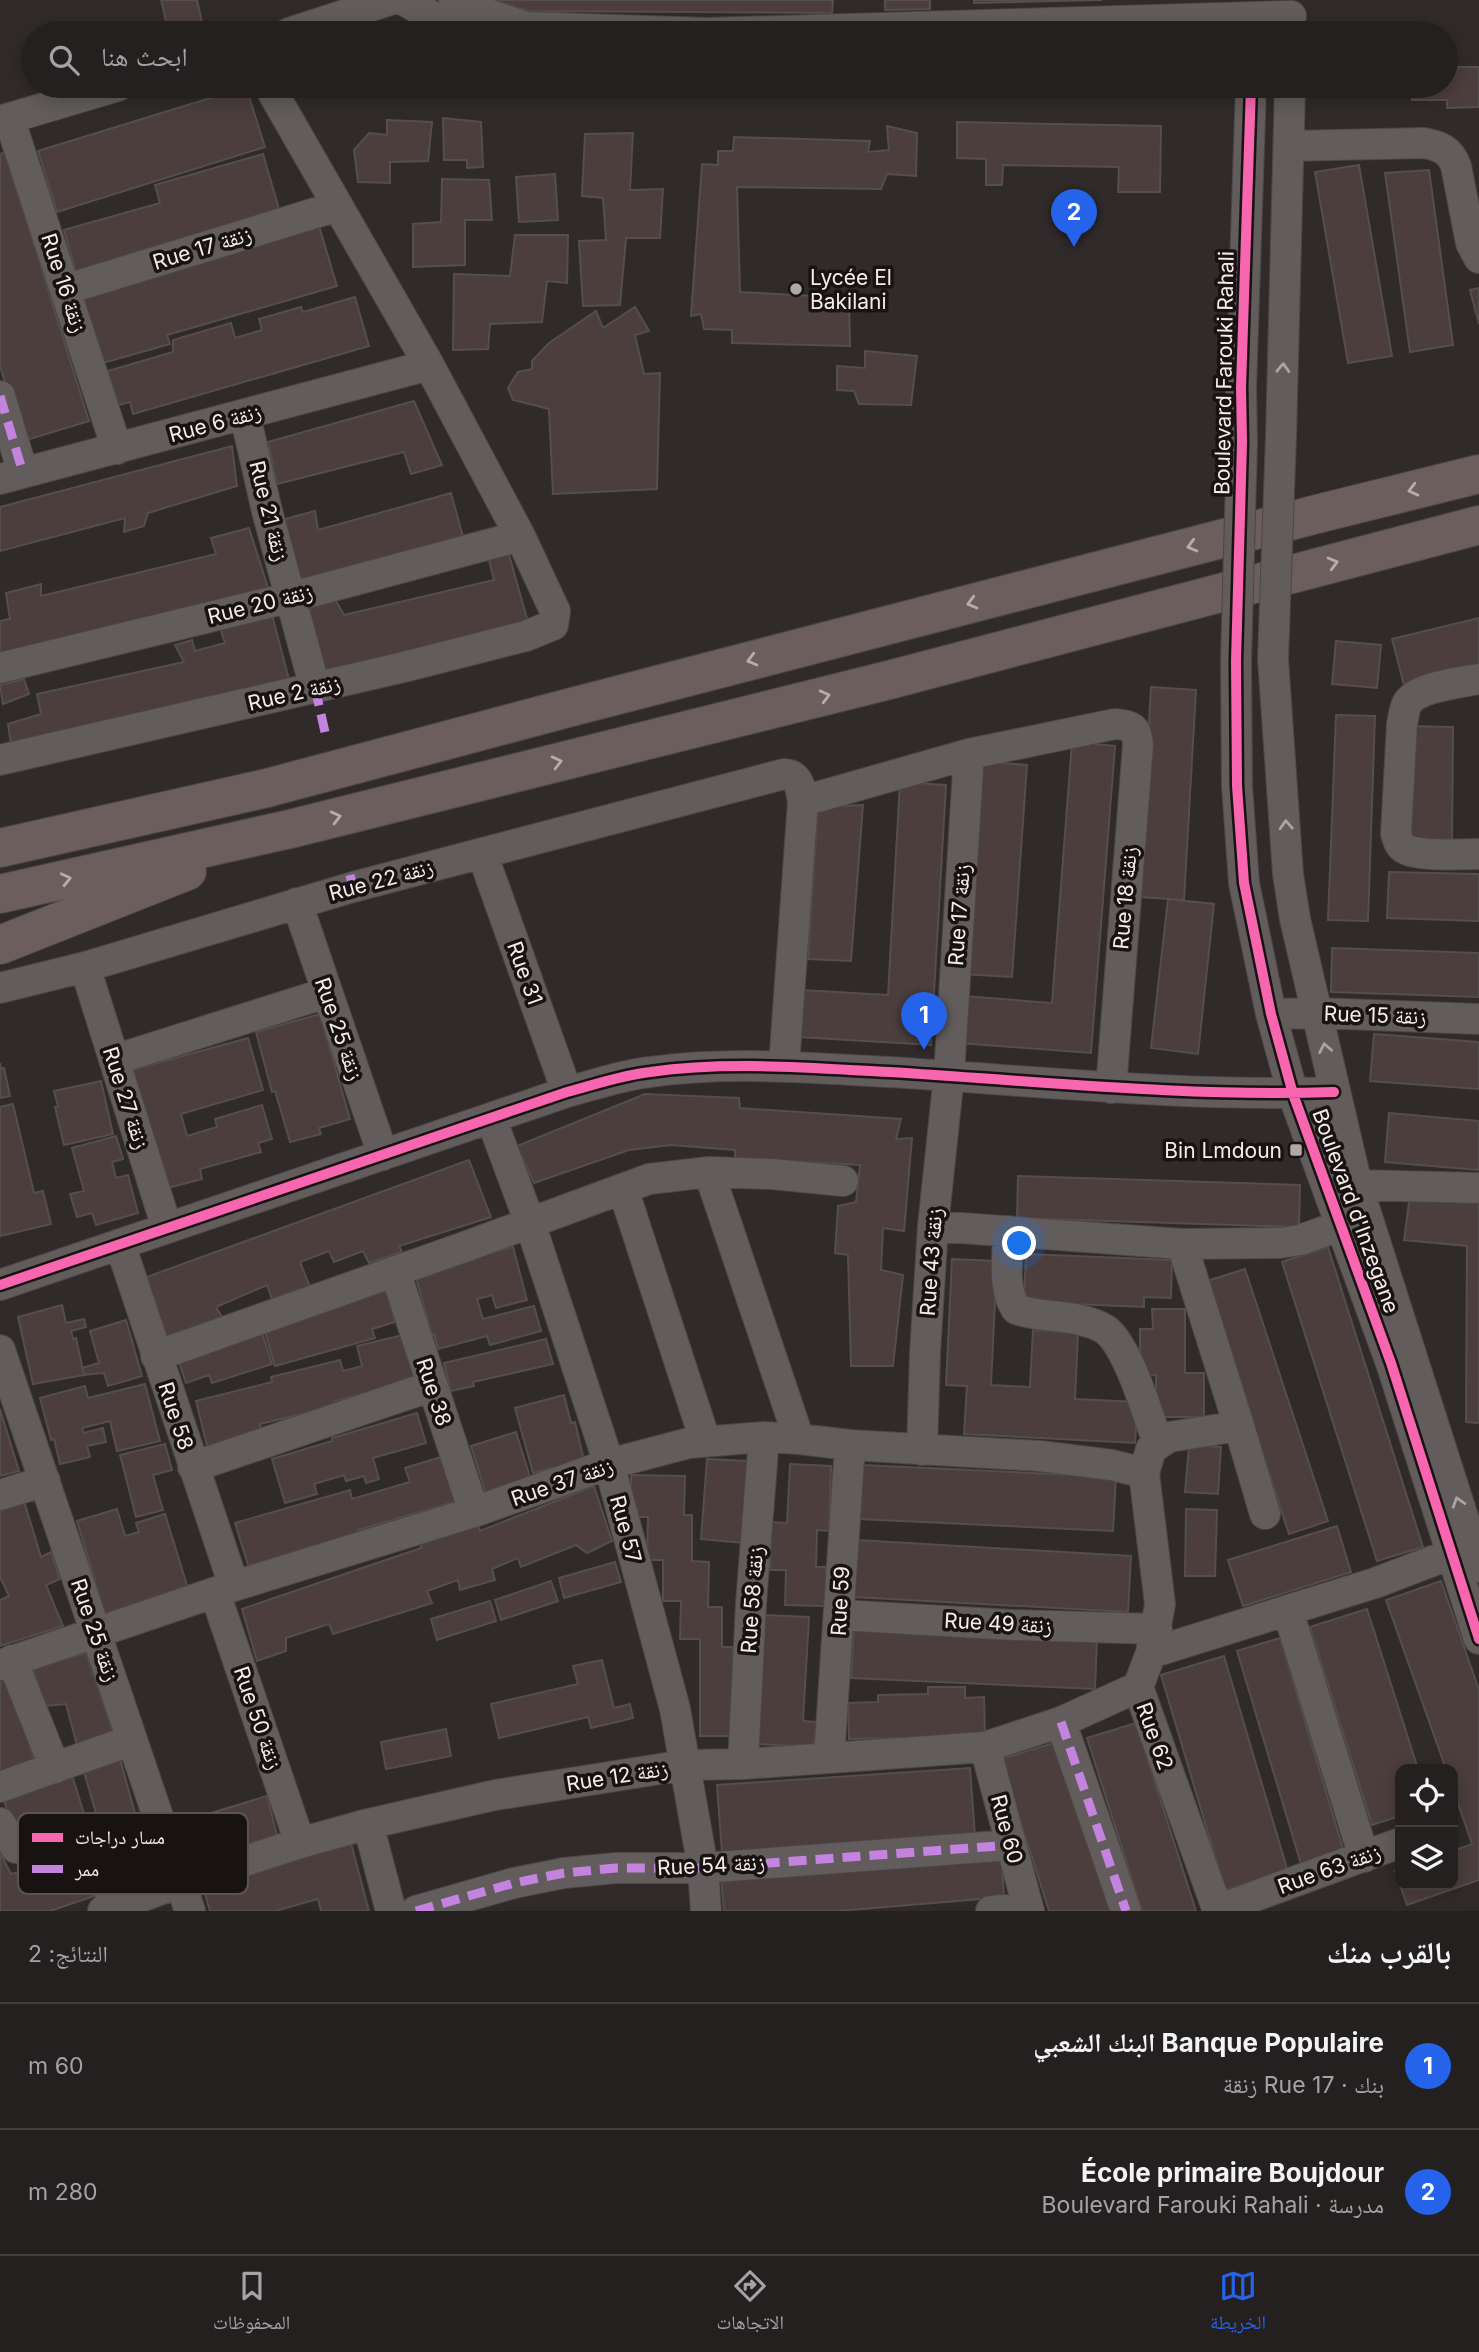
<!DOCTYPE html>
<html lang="ar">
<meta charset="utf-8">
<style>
:root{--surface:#242020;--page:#2c2829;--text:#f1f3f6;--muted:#a3a3a5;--line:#413e3e;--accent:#2563eb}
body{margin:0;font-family:Inter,"Noto Naskh Arabic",sans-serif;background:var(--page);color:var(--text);direction:rtl}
.controls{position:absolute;right:21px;bottom:21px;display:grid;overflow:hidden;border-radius:14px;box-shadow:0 4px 18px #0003}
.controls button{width:63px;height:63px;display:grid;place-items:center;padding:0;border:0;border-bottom:2px solid var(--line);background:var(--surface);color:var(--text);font:35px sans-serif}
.you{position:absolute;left:1020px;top:1244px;width:24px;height:24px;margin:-18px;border:5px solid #fff;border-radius:50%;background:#1a73e8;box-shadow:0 0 0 10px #1a73e833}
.badge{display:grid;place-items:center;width:46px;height:46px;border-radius:50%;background:var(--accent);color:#fff;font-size:23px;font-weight:700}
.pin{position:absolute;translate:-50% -58px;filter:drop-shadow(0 2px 4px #0008)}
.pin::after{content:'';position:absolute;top:37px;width:24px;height:21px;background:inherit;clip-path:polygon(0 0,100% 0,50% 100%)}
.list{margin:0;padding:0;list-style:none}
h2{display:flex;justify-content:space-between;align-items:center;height:91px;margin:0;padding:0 28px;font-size:30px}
h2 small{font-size:23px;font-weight:400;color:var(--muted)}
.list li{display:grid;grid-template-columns:46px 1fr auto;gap:21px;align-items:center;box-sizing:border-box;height:126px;padding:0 28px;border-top:2px solid var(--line)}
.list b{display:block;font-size:26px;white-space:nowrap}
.list p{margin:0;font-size:23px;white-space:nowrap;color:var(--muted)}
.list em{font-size:23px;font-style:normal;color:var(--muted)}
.icon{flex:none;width:38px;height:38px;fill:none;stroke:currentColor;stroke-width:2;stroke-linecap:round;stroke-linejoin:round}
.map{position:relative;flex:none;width:1479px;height:1911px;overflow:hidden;direction:ltr}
.search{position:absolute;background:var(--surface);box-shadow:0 4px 18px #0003;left:21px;right:21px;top:21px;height:77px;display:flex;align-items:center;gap:18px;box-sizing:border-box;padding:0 24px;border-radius:38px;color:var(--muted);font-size:26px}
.sheet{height:343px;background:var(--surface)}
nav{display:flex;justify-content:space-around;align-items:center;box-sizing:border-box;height:98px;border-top:2px solid var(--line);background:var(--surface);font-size:19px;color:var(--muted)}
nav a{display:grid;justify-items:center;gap:4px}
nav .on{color:var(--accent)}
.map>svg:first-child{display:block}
</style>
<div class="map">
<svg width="1479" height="1911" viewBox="0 0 1479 1911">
<rect width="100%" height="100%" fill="#302a2a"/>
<!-- building -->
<path fill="#4b3e3d" stroke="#544e4e" stroke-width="2" d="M161,0h36l5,22 -34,8z
M490,0h343l-1,13 -302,-2z
M885,0h45v9l-45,1z
M974,0h128l-128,3z
M1446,67h33v40l-32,1v-8h-35v-14h34z
M246,87l19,60 -208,65 -19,-61z
M443,118l38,4 2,45 -16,1v-8h-23z
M387,120l45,2 -4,39 -38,1v21l-32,-1 -4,-32 15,-17 18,2z
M957,122l204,4 -1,66h-42l1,-25 -116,-2 -1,20h-16v-26l-29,-1z
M887,126l30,7 -1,43 -29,-2 -6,15 -144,-2 3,105 109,6 1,48 -118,-3v-13l-28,-1 -3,-15 -10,2 11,-152 16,1v-14h15l1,-14 136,4 -2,11 21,-2z
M633,133l-3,57 33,-1 -3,49h-34l-6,67 -37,1 -4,-65 27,-1 -3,-42 -21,-2 3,-62z
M5,152l84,269 -66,20 -23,-75v-212z
M263,154l17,58 -204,60 -12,-42 96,-27 -5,-18z
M1359,165l33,191 -44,7 -33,-191z
M1429,170l24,175 -43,7 -25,-179z
M555,174l3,46 -39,2 -3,-45z
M442,179l47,1 3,40h-27v45l-52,2v-43l28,-2z
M319,226l18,60 -170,49 3,9 -71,20 -20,-69z
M515,235h53l-1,48 -20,-2 -5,41 -52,2 -2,25 -35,1 1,-76 56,2z
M1479,288v36l-9,-34z
M355,297l14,49 -236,68 -3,-12 -12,3 -10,-34 65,-19v-12l58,-17 4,15 27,-8 -3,-11 42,-12 2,5z
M635,307l14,24 -14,4 9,39 16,-1 -3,116 -104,5 -4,-85 -36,-9 -5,-12 10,-16 14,-3v-8l17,-18 47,-32 7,17z
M865,351l52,5 -6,49 -52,-1 -5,-13 -17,-1v-24l28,2z
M414,401l28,64 -31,9 -7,-22 -127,32 -9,-42z
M232,446l5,40 -89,27 -4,13 -20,6 1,-14 -125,33v-44z
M451,493l14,51 -163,43 -17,-68 30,-8 3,19z
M249,528l20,63 -269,64v-34l10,-2 -4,-26 35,-9v12l175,-42 -5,-16z
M507,548l21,74 -202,57 -21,-70 31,-8 8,14 150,-35 -6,-24z
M272,615l18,68 -278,69 -4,-28 33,-10 -4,-20 147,-32 -9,-17 17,-5 3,11 30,-8 -5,-15z
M1479,618v48l-75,19 -12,-46z
M1336,641l45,4 -4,43 -45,-4z
M24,679l5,15 -26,10 -3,-19z
M1151,687l45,3 -12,210 -45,-3z
M1336,715l39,1 -7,205 -40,-1z
M1405,726l48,1 -1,117h-48z
M1072,742l43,4 -24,307 -131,-10 4,-47 88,7z
M982,761l45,4 -15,212 -50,-3z
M900,782l46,3 -15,260 -132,-8 3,-47 86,5z
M863,805l-12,156 -43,-2 10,-152z
M1389,872l90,2v47l-92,-3z
M1168,899l46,5 -16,150 -47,-6z
M1332,948l147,5v44l-148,-5z
M320,1014l30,105 -31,9 2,6 -31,8 -15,-51 -3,1 -16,-60z
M1374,1034l105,8v47l-109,-8z
M248,1038l15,52 -82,24 6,22 30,-9 -2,-8 47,-14 10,34 -14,4 3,9 -61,17 2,10 -34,9 -36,-118z
M0,1063l1,6 3,-1 6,28 -10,2z
M101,1081l12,53 -49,11 -9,-38 3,-1 -4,-15z
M645,1094l94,4 1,10 161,11 -5,20 16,-1 -8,93 -21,-3 -2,42 22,5 -10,91h-42l-3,-111 -13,-2 3,-47 18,-4 4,-37 -125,-7v-8l-64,-5 -42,5 -95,33 -17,-37z
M13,1104l21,89 9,-2 8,33 -51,12v-129z
M1389,1113l90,8v49l-94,-8z
M116,1136l7,23 -11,3 4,16 12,-3 10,38 -42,12 -4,-12 -15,4 -7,-23 14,-3 -12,-43z
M469,1160l22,57 -92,29 3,6 -33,11 -6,-12 -29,11 -5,-11 -29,11 10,25 -37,15 -6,-17 -51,22 6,10 -57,21 -21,-60z
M1018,1176l282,9 -1,42 -282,-9z
M1479,1194v229l-13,-1 1,-176 -63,-6 6,-45z
M513,1247l14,53 -31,8 -4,-13 -15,4 6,20 51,-13 7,25 -51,14 -3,-9 -49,13 -4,-15 -2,1 -17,-61z
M1328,1247l95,300 -46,14 -95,-299z
M1026,1254l146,6 -1,38 -27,-1v10l-120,-5z
M952,1259l45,2 -6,124 39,2 3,-57 45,3 -3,66 63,3 -3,41 -171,-9 3,-48 -21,-1z
M1245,1269l83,252 -39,13 -82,-253z
M386,1290l9,32 -23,7 3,9 -100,28 -12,-41z
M62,1305l4,18 18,-4 2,8 -15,4 2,8 3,-1 8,37 -51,9 -15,-67z
M1152,1309h33v64h19v44h-48v-42l-16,1v-47h13z
M126,1320l16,56 -34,10 -4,-13 -20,2 -2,-7 17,-5 -9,-32z
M261,1329l11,35 -60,19 -3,-8 -23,8 -9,-27z
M403,1335l12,46 -81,20 1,5 -75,18 3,12 -55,14 -12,-49 76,-19 -1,-5 69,-17 3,11 19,-5 -5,-20z
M546,1339l7,25 -80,18 1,4 -23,5 -7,-28z
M145,1384l15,57 -43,10 -7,-30 -28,7 2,5 19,-5 3,14 -19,4 3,11 -30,7 -6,-25 -3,1 -11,-42 45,-12 3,12z
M564,1395l7,28 4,-1 9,38 -51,13 -18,-65z
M0,1409l19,62 -19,5z
M417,1413l9,30 -53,15 6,21 -13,4 -2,-7 -18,5 -2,-6 -30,9 3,10 -32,9 -13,-44 60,-18v-3z
M516,1432l15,48 -45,14 -15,-48z
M165,1444l7,26 -19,5 10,35 -27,7 -16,-62z
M1189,1445l32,2 -3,47 -33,-2z
M444,1456l13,45 -99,29 1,5 -110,33 -14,-45 115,-33 2,9 58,-17 -5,-14z
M707,1459l41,2 -5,82 -42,-4z
M790,1464l41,2 -2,65 -12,-1 -1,37h10l-1,39 -40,-1 1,-35h-16l1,-48 16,1z
M862,1465l254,12 -3,54 -254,-12z
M631,1475l54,1 -1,39h8v46l17,1 -1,45h14v40h11l-1,89h-32v-97h-20l1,-38h-18v-41h-16l1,-43h-17z
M594,1486l18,55 -25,12 -11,-8 -55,22 -3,-9 -26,11 3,11 -35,10 -2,-10 -31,11 5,12 -99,31 -4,-10 -43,14v13l-29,10 -15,-52 179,-61 -1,-8 56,-22 4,13z
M24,1501l17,56 10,-5 9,27 -14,6 17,41 -63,20v-46l9,-4 -9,-19v-66z
M117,1509l8,27 14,-4 -3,-9 29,-9 25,81 -83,25 -30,-99z
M1186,1509l31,1 -2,66h-30z
M1337,1526l14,46 -108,34 -15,-46z
M857,1540l274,16 -3,56 -274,-15z
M615,1562l6,20 -57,16 -5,-20z
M551,1581l7,20 -57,19 -6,-20z
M1441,1581l38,109v190l-72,25 -12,-34 5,-2v16h53v-34l19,-7 -19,-55v-20h-7l-60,-169z
M490,1601l6,20 -59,19 -6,-21z
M1367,1609l51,160h-18v47l-28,9 -62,-198z
M765,1615l44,2 -6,104 13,1 -2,25 -56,-3z
M854,1627l243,11 -2,51 -244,-11z
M1280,1638l64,214 -43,12 -64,-213z
M86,1653l28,82 -36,14 -12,-45 -21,2 -12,-37z
M1224,1656l64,216 -63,18 -64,-215z
M602,1660l12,48 16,-4 3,14 -42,10 -3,-11 -89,21 -8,-34 87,-20 -5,-18z
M10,1675l25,89 -35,12v-97z
M928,1687h37v11l19,-1 1,40 -136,2 -1,-36 30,-1v-7l50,-1z
M1136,1723l60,188h-54l-55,-173z
M446,1729l5,27 -65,13 -5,-27z
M1057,1742l53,169h-61l-48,-152z
M120,1759l32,116 -36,6 -32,-109z
M970,1768l5,68 -253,17 -5,-68z
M72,1775l13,42 -70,20 -12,-40z
M267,1796l11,43 -89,25 -14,-40z
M351,1843l18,68h-48l-3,-12 -43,12h-65l-8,-28z
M0,1853l11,21 74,-19 12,40 -47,16h-50z
M1001,1854l3,43 -166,14h-114l-3,-34z"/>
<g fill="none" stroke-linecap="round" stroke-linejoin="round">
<defs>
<path id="minor" d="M403,0l60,33
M454,0l8,5 64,22 181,6 584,-17
M289,33l101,-33
M9,118l108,331
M0,121l118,-35
M1289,146l135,-3c16,3 26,7 32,23l15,77 8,15
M67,289l271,-83
M0,396l23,77
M245,415l22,96 48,177
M1281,436l9,-350
M1242,442l-1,-55 10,-301
M0,479l429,-114
M1273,659l15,215 7,45 62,266 122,382
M1236,661l1,125 7,97 27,131 22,80 98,269 88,276
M0,668l292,-71 228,-61
M1479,679c-19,4 -59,7 -71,23 -4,6 -4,14 -6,22l-6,110c2,6 3,12 9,15 15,8 56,5 74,5
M0,760l404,-93 122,-31 27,-11 2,-14 -35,-75 -91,-171 -160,-279
M803,801l166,-47 146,-30c17,1 22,4 23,21l-27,343
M482,853l85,239
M297,903l86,252
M85,967l82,261
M0,988l85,-21 268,-80 431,-113c16,1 16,14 19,27l-19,265
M1271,1014l47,-1 161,6
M114,1060l212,-67
M491,1118l39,105 79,241 66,245 28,159 3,43
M709,1172l90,267
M1357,1185l122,3
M623,1189l82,251
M933,1226l249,18 98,-1 20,-3 42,-15
M1008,1231c0,25 -6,56 8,78 21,8 43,6 64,11 9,2 19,5 26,10 22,17 42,85 52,113
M120,1244l114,342
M1182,1244l57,182 26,88
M395,1271l79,241
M0,1285l567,-193c27,-7 55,-17 83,-20 79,-11 159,-4 239,0 148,9 296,25 445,20
M0,1350l190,561
M156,1356l311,-110 182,-67 60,-7 63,2 71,7
M922,1450l3,-97 8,-127 16,-151 20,-321
M193,1467l239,-81
M0,1495l45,-14
M215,1593l85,250
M1288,1611l76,246
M839,1615l174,10 144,4
M1151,1653l224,-70 76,-29
M12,1660l43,108
M0,1665l234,-79 240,-74 135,-48 80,-21 75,-6 35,2 51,6 190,11 72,9 32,8
M1061,1722l65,189
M985,1747l44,164
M829,1758l21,-313
M743,1764l8,-160 13,-167
M0,1787l132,-47
M0,1823l16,25h13l31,-11 23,-2 9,10 23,61
M368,1824l23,87
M1217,1910l183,-67
M103,1911l78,-29 119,-39 68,-19 127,-29 190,-30 58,-1 242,-17 76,-25 77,-35
M416,1911l98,-28 50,-10 52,-5h87l308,-23
M991,1911l37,-3
M1218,1911l-80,-224 13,-34 9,-49 -16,-131 7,-24 18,-12 70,-11"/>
<path id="highway" d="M0,848l267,-60 301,-80 757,-196 154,-38
M0,894l290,-65 599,-149 590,-155
M0,945l187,-74"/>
</defs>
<!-- minor casing -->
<use href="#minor" stroke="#4c4746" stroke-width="32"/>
<!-- highway casing -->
<use href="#highway" stroke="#4c4746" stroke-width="40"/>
<!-- minor -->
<use href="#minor" stroke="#625c5c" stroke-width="30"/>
<!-- highway -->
<use href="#highway" stroke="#6b5e5d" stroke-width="38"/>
<defs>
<path id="minor-bridge" d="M1273,659l8,-223
M1236,661l6,-219"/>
</defs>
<!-- minor-bridge casing -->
<use href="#minor-bridge" stroke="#4c4746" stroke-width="32" stroke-linecap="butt"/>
<!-- minor-bridge -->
<use href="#minor-bridge" stroke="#625c5c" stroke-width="30"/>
<!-- quiet -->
<path stroke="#c483df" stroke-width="9" stroke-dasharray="18 9" stroke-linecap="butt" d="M0,396l23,77
M315,688l10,44
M350,875l3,12
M1061,1722l65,189
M416,1911l98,-28 50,-10 52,-5h87l308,-23"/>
<defs>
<path id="cycleway" d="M1251,86l-10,301 1,55 -6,219 1,125 7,97 27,131 22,80 98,269 88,276
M0,1285l567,-193c27,-7 55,-17 83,-20 79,-11 159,-4 239,0 148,9 296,25 445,20"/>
</defs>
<!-- cycleway casing -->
<use href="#cycleway" stroke="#181212" stroke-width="15"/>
<!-- cycleway -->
<use href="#cycleway" stroke="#f766af" stroke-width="10"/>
</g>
<!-- one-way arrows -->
<defs><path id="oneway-chevron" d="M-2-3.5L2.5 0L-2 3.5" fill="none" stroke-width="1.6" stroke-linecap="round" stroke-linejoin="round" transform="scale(1.75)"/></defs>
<g stroke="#aba4a4">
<use href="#oneway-chevron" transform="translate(1283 368) rotate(-88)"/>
<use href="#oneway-chevron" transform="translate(1286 825) rotate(-93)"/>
<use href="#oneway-chevron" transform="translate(1325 1048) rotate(-101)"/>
<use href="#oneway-chevron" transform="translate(1458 1502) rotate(-107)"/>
</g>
<g stroke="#b6acab">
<use href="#oneway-chevron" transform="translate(1413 490) rotate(166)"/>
<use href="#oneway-chevron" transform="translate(1192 546) rotate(165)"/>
<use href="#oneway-chevron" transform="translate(1333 563) rotate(-15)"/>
<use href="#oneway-chevron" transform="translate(972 603) rotate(165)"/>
<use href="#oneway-chevron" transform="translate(752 660) rotate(165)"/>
<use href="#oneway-chevron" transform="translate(825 696) rotate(-14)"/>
<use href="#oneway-chevron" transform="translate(557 762) rotate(-14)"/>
<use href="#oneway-chevron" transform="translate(336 817) rotate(-14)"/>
<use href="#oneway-chevron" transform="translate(66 879) rotate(-13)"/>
</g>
<!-- markers -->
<g fill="#afa8a7" stroke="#181212" stroke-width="2.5">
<circle cx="796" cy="289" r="7"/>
<rect x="1289" y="1143" width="14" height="14" rx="3.5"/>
</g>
<g text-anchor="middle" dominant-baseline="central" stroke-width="7" stroke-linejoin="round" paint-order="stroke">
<!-- street labels -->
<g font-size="21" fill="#f4eceb" stroke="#181212">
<text transform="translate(202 248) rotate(-17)">Rue 17 زنقة</text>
<text transform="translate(64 283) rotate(72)">Rue 16 زنقة</text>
<text transform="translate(1224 373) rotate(-89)">Boulevard Farouki Rahali</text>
<text transform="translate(215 423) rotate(-15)">Rue 6 زنقة</text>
<text transform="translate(269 511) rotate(76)">Rue 21 زنقة</text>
<text transform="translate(260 604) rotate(-14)">Rue 20 زنقة</text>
<text transform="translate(294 693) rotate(-13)">Rue 2 زنقة</text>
<text transform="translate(381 880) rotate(-15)">Rue 22 زنقة</text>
<text transform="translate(1125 898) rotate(-85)">Rue 18 زنقة</text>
<text transform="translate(959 915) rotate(-86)">Rue 17 زنقة</text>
<text transform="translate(525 973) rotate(70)">Rue 31</text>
<text transform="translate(1375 1015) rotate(2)">Rue 15 زنقة</text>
<text transform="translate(339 1029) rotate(71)">Rue 25 زنقة</text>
<text transform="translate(126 1098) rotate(72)">Rue 27 زنقة</text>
<text transform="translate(1356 1211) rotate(70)">Boulevard d'Inzegane</text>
<text transform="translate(931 1262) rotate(-86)">Rue 43 زنقة</text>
<text transform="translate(434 1392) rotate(72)">Rue 38</text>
<text transform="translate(176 1416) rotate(72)">Rue 58</text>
<text transform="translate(562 1482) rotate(-19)">Rue 37 زنقة</text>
<text transform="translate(626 1529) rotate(75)">Rue 57</text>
<text transform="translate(752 1600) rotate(-86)">Rue 58 زنقة</text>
<text transform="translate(840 1601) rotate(-87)">Rue 59</text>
<text transform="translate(998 1623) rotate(3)">Rue 49 زنقة</text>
<text transform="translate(95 1630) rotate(71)">Rue 25 زنقة</text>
<text transform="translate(258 1718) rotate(71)">Rue 50 زنقة</text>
<text transform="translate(1155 1736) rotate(70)">Rue 62</text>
<text transform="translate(617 1776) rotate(-9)">Rue 12 زنقة</text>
<text transform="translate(1007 1829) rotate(75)">Rue 60</text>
<text transform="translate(711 1865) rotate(-3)">Rue 54 زنقة</text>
<text transform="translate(1329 1869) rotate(-20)">Rue 63 زنقة</text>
</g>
<!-- poi labels -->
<g font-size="21" fill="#f4eceb" stroke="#181212" text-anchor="start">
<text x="810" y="277">Lycée El<tspan x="810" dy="24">Bakilani</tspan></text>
<text x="1282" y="1150" text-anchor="end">Bin Lmdoun</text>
</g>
</g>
<!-- legend -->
<rect x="18" y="1813" width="230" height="81" rx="10" fill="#181212" stroke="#5a5353" stroke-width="2"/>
<rect x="32" y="1833" width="31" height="9" fill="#f766af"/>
<rect x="32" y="1865" width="31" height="8" fill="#c483df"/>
<g font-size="19" fill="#f4eceb">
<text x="75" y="1844">مسار دراجات</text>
<text x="75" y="1876">ممر</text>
</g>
</svg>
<div class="controls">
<button><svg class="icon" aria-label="locate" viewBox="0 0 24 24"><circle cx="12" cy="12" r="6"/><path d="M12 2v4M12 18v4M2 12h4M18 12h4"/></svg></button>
<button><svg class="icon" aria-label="layers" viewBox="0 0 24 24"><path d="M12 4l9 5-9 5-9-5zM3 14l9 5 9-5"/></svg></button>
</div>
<div class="you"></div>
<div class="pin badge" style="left:924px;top:1050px">1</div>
<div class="pin badge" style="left:1074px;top:247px">2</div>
<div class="search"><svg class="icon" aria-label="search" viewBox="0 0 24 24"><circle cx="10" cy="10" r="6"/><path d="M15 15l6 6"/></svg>ابحث هنا</div>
</div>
<section class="sheet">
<h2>بالقرب منك<small>النتائج: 2</small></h2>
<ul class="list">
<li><span class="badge">1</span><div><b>Banque Populaire البنك الشعبي</b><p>بنك · Rue 17 زنقة</p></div><em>60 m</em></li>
<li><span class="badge">2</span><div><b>École primaire Boujdour</b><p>مدرسة · Boulevard Farouki Rahali</p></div><em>280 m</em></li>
</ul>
</section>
<nav>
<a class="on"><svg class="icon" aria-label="map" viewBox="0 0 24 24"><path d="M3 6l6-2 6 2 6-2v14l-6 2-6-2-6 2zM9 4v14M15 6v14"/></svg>الخريطة</a>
<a><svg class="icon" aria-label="directions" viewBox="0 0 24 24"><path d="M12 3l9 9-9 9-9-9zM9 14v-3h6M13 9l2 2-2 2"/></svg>الاتجاهات</a>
<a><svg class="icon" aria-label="saved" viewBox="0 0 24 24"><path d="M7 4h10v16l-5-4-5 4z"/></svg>المحفوظات</a>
</nav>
